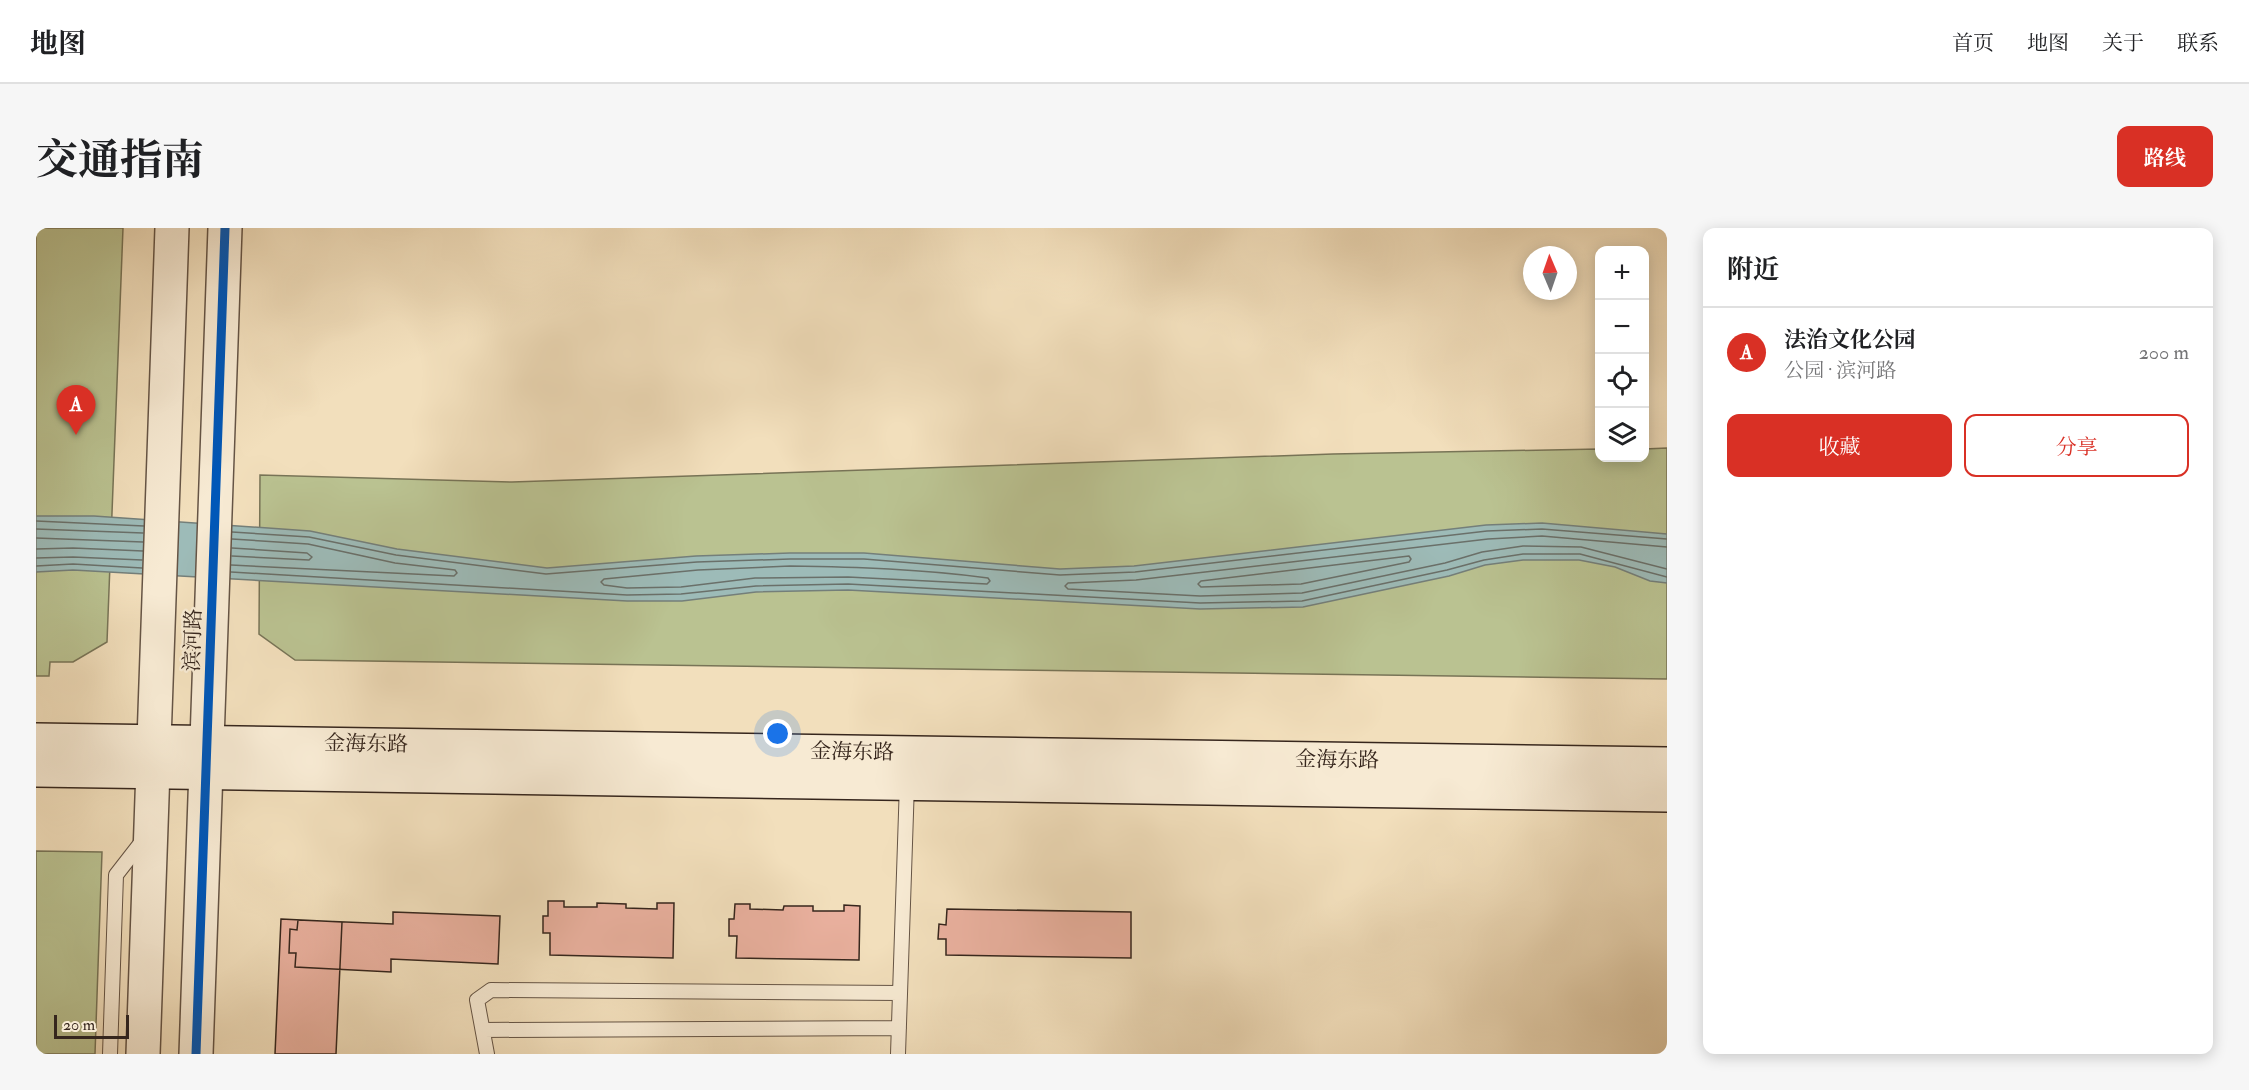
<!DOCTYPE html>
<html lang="zh">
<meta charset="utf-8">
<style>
:root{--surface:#fff;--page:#f6f6f6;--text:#202124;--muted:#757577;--line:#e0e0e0;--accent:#d93025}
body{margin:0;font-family:"IM FELL Double Pica","Noto Serif SC",serif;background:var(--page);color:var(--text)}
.controls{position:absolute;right:18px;top:18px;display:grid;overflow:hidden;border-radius:12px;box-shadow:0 3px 15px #0003}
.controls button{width:54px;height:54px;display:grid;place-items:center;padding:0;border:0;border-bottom:2px solid var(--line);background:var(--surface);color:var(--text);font:30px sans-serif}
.compass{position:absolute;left:1487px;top:18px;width:54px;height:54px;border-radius:50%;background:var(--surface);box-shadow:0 3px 15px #0003;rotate:358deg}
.scale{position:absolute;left:18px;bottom:15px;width:75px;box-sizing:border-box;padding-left:6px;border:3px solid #36261d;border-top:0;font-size:16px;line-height:21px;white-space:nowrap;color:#36261d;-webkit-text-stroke:4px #f7ead3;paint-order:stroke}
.you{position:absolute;left:742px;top:506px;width:21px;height:21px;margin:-15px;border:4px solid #fff;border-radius:50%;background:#1a73e8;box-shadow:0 0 0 9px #1a73e833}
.badge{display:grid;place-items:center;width:39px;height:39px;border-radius:50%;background:var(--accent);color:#fff;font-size:20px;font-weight:700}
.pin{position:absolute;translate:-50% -50px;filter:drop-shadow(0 2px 3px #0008)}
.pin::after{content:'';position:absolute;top:32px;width:21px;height:18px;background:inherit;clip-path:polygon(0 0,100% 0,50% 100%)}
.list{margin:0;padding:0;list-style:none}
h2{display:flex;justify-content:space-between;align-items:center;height:78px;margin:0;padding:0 24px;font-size:26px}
h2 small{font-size:20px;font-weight:400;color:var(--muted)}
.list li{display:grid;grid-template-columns:39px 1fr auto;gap:18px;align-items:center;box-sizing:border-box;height:90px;padding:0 24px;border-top:2px solid var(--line)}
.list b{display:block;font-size:22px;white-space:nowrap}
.list p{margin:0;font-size:20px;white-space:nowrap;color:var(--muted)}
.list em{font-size:20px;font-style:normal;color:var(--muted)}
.actions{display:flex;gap:12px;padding:18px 24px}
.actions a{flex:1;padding:14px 0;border:2px solid var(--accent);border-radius:12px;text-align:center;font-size:21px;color:var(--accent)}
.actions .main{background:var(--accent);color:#fff}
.icon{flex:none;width:33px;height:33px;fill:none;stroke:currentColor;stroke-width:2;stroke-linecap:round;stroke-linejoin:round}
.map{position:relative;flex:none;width:1631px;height:826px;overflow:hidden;border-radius:12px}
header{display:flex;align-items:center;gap:36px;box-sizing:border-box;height:84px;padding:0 30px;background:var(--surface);border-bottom:2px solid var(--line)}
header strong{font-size:28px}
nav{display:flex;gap:33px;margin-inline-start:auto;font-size:21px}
.intro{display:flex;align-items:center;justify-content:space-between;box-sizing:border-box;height:144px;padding:0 36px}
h1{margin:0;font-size:42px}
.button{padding:15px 27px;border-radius:12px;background:var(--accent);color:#fff;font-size:21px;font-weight:700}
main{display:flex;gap:36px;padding:0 36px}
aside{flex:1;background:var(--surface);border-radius:12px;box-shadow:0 3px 15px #0003}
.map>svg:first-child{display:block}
</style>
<header>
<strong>地图</strong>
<nav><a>首页</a><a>地图</a><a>关于</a><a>联系</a></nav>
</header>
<div class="intro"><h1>交通指南</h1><a class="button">路线</a></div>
<main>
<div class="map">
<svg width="1631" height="826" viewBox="0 0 1631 826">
<rect width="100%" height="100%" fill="#f2dfbc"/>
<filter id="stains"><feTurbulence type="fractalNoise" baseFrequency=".00333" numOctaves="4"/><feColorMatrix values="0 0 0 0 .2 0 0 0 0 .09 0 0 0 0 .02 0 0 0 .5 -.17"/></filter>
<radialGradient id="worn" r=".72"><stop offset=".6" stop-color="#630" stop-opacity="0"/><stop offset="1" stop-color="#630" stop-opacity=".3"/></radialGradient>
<!-- green -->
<path fill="#bac291" stroke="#787457" stroke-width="1.5" d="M0,0h87l-16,414 -34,20h-23l-1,14h-13z
M1631,220v231l-1372,-19 -36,-26 1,-159 252,7 821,-28 266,-5 1,9h44l1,-9z
M0,623l66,1 -7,202h-59z"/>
<!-- water -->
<path fill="#9dbbb8" stroke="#747f7a" stroke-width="1.5" d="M0,288h58l216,15 87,18 150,19 149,-12 94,-3h74l196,16 74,-3 352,-41 56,-2 125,11v49l-17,-2 -35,-14 -36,-7h-56l-38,5 -36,11 -146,31 -103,2 -352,-19 -92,2 -74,9h-55l-554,-31 -37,2z"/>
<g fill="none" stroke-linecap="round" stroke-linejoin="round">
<!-- shore -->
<path stroke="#6a706a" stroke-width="1.5" d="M0,293l108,5
M0,301l107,4
M196,304l77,5 87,18 150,19 151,-12 93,-3h74l196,16 75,-3 352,-41 55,-2 125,10
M0,310l107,4
M1631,319l-125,-11 -54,3 -352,41 -68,3 -3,3 3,3 132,7 102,-3 143,-30 37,-11 41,-6 58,1 86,22
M0,321l37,-1 70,3
M196,328l77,4 3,-3 -5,-4 -75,-5
M1373,328l2,3 -2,3 -108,22 -100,3 -3,-3 3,-3z
M0,330l37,-1 69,3
M195,337l223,11 3,-3 -2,-3 -60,-7 -87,-19 -76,-5
M0,338l37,-2 69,4
M754,338c66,1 132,3 198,12l2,3 -3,3 -139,-7 -93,1 -74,9 -54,1 -23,-3 -3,-3 3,-3 94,-9z
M195,344l396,23 54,-1 75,-8 92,-2 352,19 102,-2 145,-31 37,-10 39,-6h57l87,23"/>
</g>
<!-- building -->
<path fill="#e9b09e" stroke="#36261d" stroke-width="1.5" d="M512,673h16v6h33v-4l29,1v4l31,1v-6h17l-1,55 -123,-3v-22h-7v-17h5z
M699,676h15v5l33,1 1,-4h29v5h31v-6l16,1 -1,54 -123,-2 1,-22h-8v-17h5z
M911,681l184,3v46l-185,-3v-16h-8l1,-15 7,1z
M357,684l107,4 -2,48 -107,-5v13l-96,-5 1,-14h-7l1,-24 7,1 1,-10 95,4z
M245,691l61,3 -6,132h-61z"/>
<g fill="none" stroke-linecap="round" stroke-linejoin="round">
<defs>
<path id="service" d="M447,802l416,-2
M74,826l6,-179 28,-36
M451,826l-10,-54 14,-10 409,3
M862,826l9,-271"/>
<path id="tertiary" d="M107,826l29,-826
M160,826l29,-826"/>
<path id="secondary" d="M0,512l1631,24
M0,542l1631,25"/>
</defs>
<!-- service casing -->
<use href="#service" stroke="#655445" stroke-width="16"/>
<!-- tertiary casing -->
<use href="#tertiary" stroke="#655445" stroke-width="36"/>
<!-- secondary casing -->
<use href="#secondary" stroke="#36261d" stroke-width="36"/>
<!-- service -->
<use href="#service" stroke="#f7ead3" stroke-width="14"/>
<!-- tertiary -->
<use href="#tertiary" stroke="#f7ead3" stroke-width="33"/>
<!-- secondary -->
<use href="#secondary" stroke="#f7ead3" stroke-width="33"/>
<defs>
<path id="cycleway" d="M160,826l29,-826"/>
</defs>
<!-- cycleway casing -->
<use href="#cycleway" stroke="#f7ead3" stroke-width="13"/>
<!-- cycleway -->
<use href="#cycleway" stroke="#0057b8" stroke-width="9"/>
</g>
<g text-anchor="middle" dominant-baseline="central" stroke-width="4.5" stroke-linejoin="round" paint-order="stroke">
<!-- street labels -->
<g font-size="21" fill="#36261d" stroke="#f7ead3">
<text transform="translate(157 412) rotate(-88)">滨河路</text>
<text transform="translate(330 516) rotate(1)">金海东路</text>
<text transform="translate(816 524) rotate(1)">金海东路</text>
<text transform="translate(1301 532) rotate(1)">金海东路</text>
</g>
</g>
<rect width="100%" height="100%" filter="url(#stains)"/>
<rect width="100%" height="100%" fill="url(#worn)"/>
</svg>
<div class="controls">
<button>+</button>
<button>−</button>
<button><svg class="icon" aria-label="locate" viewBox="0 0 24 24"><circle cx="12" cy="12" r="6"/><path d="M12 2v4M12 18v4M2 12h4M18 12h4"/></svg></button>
<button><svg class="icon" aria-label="layers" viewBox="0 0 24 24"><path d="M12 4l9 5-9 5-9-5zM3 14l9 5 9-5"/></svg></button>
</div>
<svg class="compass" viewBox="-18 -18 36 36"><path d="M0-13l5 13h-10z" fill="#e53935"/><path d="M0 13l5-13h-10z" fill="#757577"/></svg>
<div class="scale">20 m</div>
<div class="you"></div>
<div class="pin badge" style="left:40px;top:207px">A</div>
</div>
<aside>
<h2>附近<small></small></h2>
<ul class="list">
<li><span class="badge">A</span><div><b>法治文化公园</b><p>公园 · 滨河路</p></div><em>200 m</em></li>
</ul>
<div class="actions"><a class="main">收藏</a><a>分享</a></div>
</aside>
</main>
